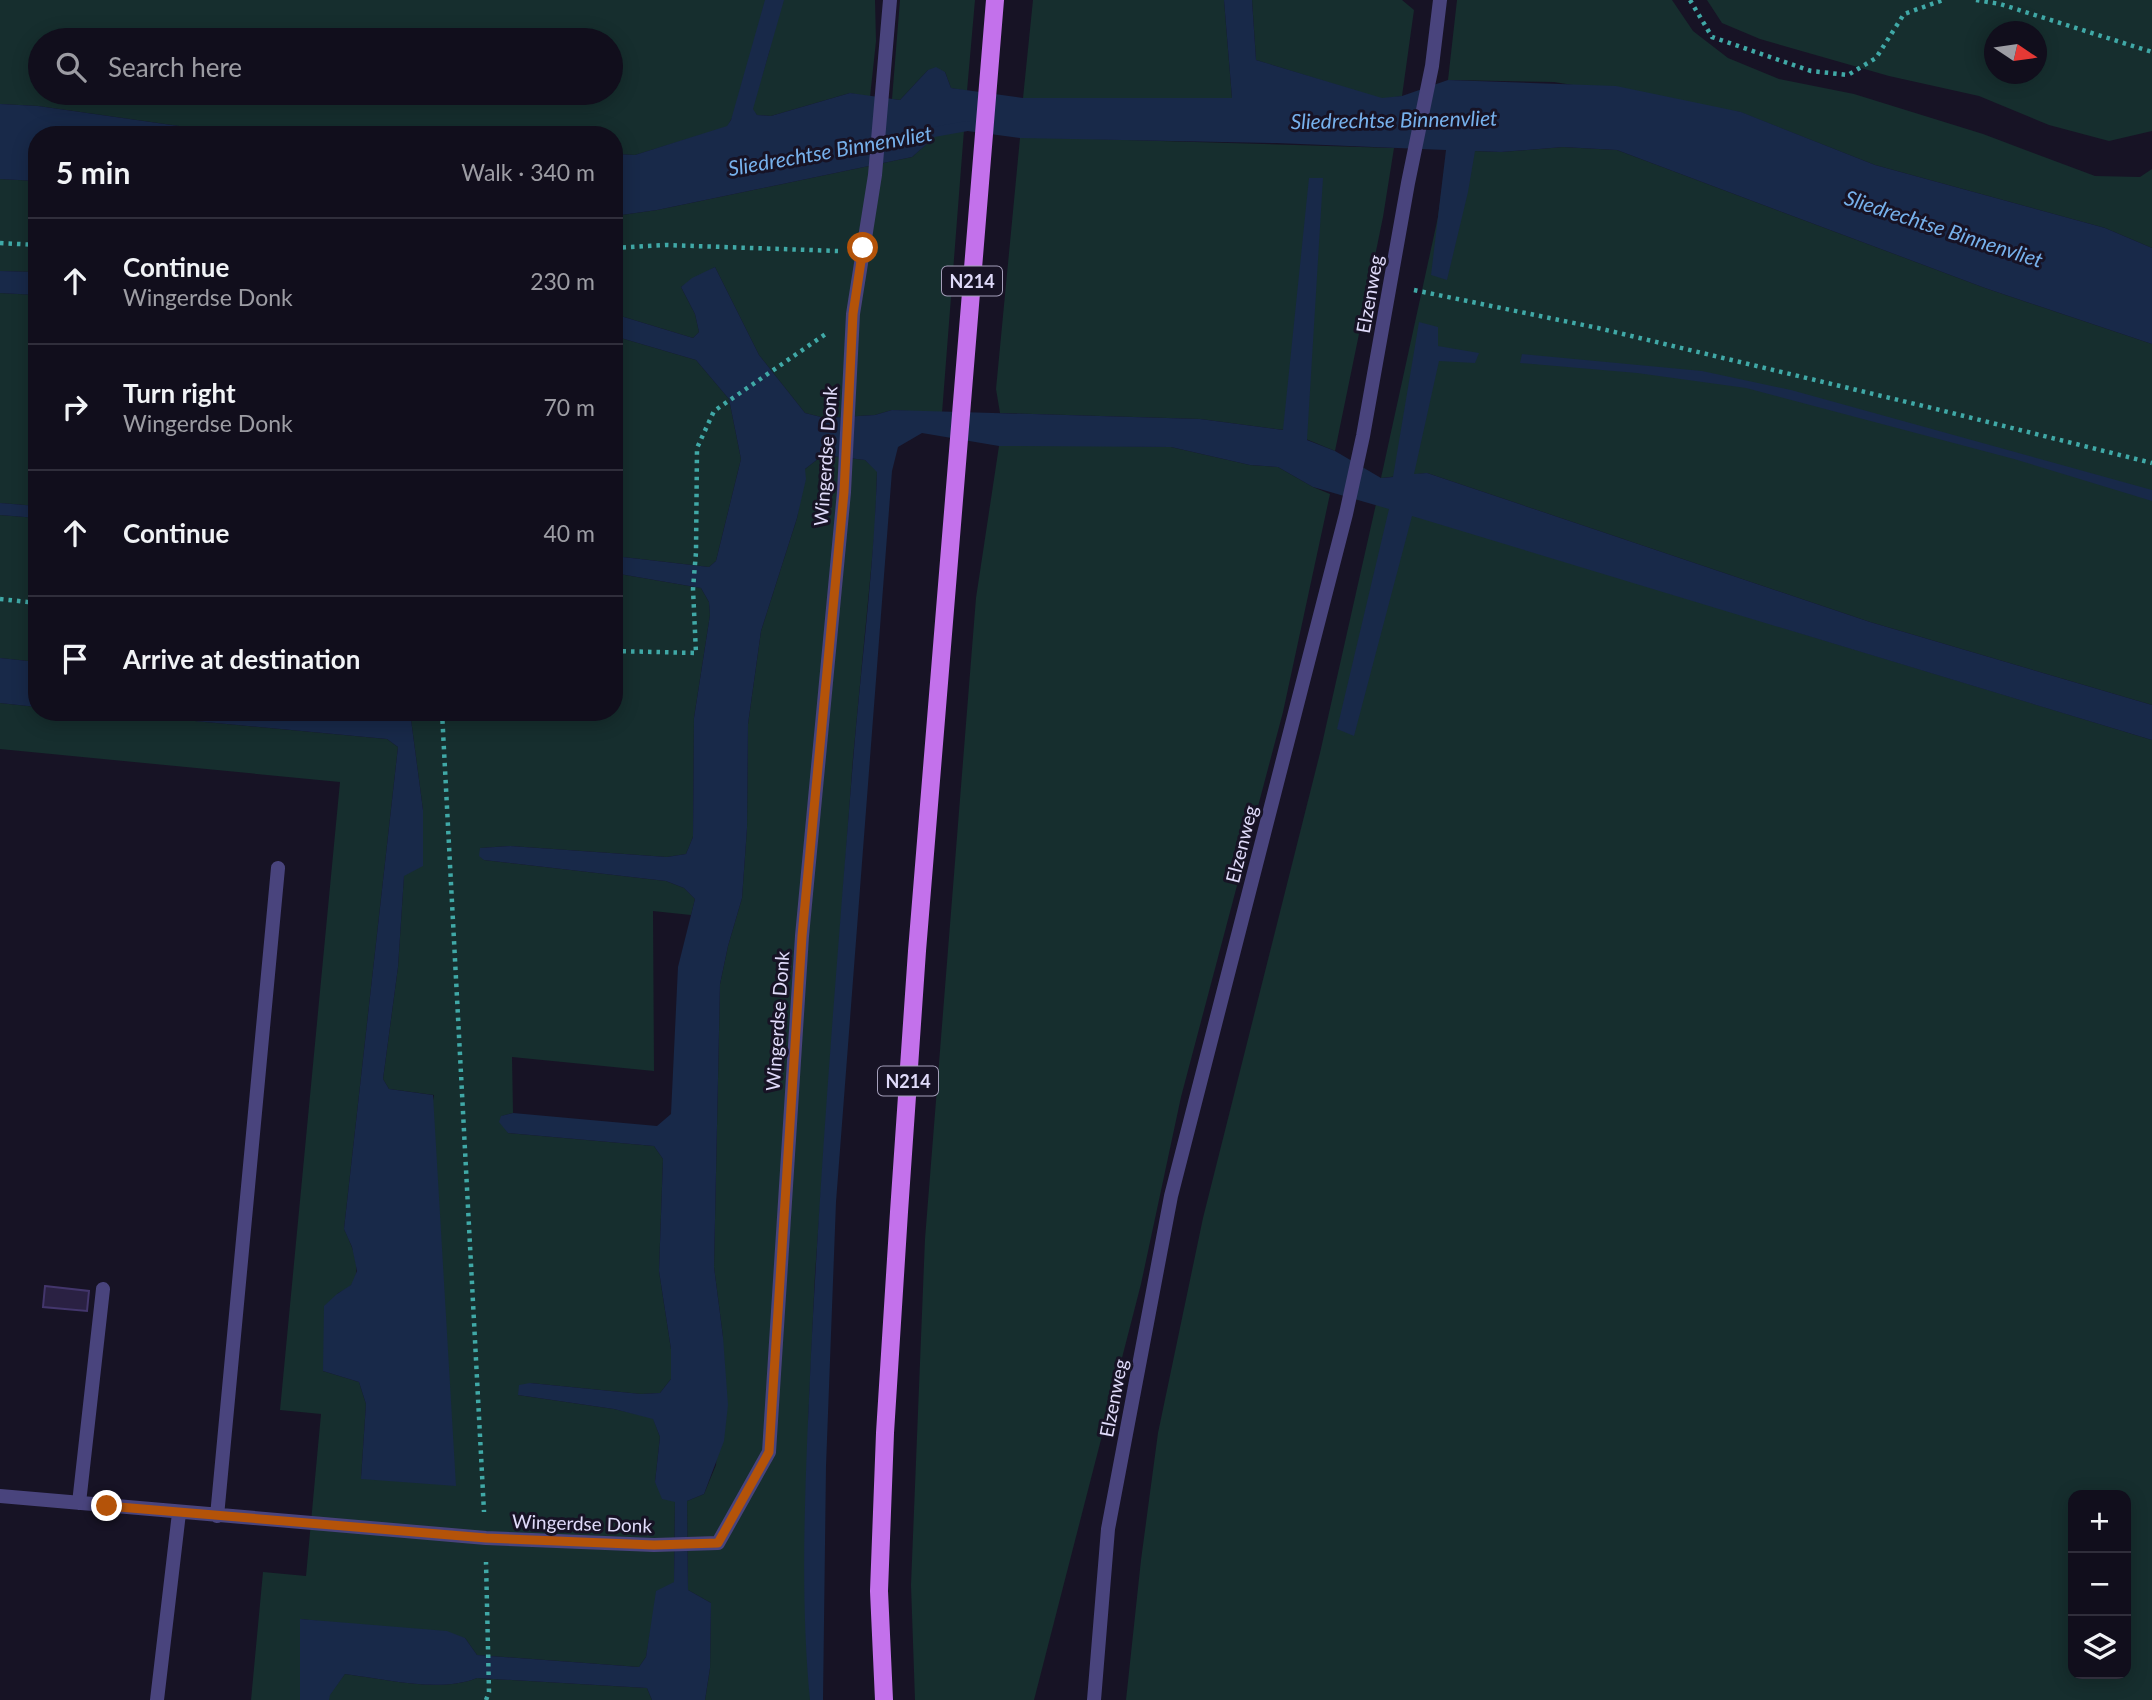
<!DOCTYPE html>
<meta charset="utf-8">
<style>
:root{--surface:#110e1c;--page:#1e1c29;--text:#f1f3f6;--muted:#9c9ca3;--line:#302e3b}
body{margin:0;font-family:Lato,sans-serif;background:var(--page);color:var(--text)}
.controls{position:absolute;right:21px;bottom:21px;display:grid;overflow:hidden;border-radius:14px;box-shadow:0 4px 18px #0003}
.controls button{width:63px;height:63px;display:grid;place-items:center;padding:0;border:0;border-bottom:2px solid var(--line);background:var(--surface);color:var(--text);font:35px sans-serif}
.compass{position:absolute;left:1984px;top:21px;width:63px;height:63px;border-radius:50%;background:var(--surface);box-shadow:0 4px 18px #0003;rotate:103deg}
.stop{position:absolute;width:21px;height:21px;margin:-16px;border:5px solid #b45309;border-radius:50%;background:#fff}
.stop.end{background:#b45309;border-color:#fff;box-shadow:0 2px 7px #0008}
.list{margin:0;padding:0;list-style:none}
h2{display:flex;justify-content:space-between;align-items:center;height:91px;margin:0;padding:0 28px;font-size:30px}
h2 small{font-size:23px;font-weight:400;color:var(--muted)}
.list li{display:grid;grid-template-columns:46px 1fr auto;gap:21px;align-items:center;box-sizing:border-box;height:126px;padding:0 28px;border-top:2px solid var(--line)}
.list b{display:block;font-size:26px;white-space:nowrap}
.list p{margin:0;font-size:23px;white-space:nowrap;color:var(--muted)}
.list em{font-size:23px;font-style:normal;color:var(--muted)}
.icon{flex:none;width:38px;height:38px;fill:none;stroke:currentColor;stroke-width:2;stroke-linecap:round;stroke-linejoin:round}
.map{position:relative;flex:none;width:2152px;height:1700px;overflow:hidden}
.search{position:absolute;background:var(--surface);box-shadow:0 4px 18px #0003;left:28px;top:28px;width:595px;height:77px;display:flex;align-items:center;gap:18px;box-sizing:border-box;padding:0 24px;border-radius:38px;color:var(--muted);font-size:26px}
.panel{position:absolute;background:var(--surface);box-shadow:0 4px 18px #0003;left:28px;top:126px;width:595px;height:595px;border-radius:28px}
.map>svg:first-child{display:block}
</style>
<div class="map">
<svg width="2152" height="1700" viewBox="0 0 2152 1700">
<rect width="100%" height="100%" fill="#171325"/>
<!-- green -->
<path fill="#162e2e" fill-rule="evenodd" d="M0,0h875l1,41 -6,56 -20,-4 -79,23 -14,-1 -5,-6 18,-60 -43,78 -92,28 -21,-1v-19h-372l-204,-29 -38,-2zM40,40h571v53h-571z
M900,0h75l-8,91 -16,-3 -6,-16 -17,-2 -28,30 -8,-1z
M1033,0h191l8,98h-209z
M1252,0h150l12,10 -12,86 -20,3 -126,-39z
M1457,0h215l21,31 35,27 51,21 75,15 129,40 112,42 45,1 12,-8v79l-47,-20 -230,-63 -135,-53 -186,-30 -106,-2z
M1707,0h445v131l-43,10 -60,-16 -70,-29 -90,-20 -129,-37 -38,-16zM1994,32h42v42h-42z
M945,127l19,3 -22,283 -50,-3 -17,5 -50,3 -20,-5 -46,-58 -44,-88 -34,20 14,27 4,18 -6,6 -79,-24v-98l43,-6 255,-53z
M1025,137l369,11 -11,69 -48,234 -51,-21 -84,-11 -200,-6 -4,-24 24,-251z
M1563,147l54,3 368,138 167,56v361l-282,-83 -443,-149 -46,5 57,-261 9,-67 54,2z
M0,179l37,2v91l-37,-1z
M0,293l37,2v211l-37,-3z
M614,336l82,24 33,39 12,60 -25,102 -7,6 -95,-11z
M1064,445l107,2 79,18 28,2 35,20 17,7 -47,218 -102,385 -40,187 -107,416h-119l-4,-115 14,-346 51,-641 23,-152z
M823,455l42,5 12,11 -2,57 -22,230 -38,516 -7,151 8,275h-111l5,-32 1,-65 -23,-13 -1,-89 17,-7 12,-29 7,-128 -9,-70 6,-283 8,-38 14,-48 5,-70 1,-104 13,-93 36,-113 8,-49z
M1376,504l776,236v960h-1026l15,-140 17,-127 45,-215 117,-465zM2073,1495h53v179h-53z
M0,515l37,3v144l-37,-4z
M614,573l87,15 8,14 1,13 -16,103 -1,119 -7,17 -19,3 -157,-11 -29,2 3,12 182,21 18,7 11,11 -4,16 -38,-4 1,160 -142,-14 1,56 -11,3 6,17 146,13 9,13 -4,112 12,78v30l-11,14 -19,1 -111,-11 -12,12 96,14 39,9 7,19 -5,45 20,19 -1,81 -24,52 -4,23 -7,10 -162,-12 -12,-17 -164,-19 -1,81h-49l12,-128 43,4 15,-162 -41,-4 60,-628 -340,-33v-46l37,4v5h62l288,27 11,8 -54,482c7,15 19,40 8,55 -3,4 -10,7 -15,10l-14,77 36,11 7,22 -5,75 73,-384 -45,-6 -6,-10 15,-112 6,-92 19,-10v-55l-13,-98h204z
M345,1674c39,5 95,19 132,4l170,10 5,12h-323v-5z"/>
<!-- water -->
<path fill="#182949" d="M765,0h19l-31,109 4,6 14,1 79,-23 50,7 28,-30 8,-3 9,5 6,16 72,10h209l-8,-98h28l4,60 126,38 20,-2 46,-16 168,6 125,26 134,53 230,63 47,20v96l-167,-56 -368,-138 -54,-3 -62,5 -26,-1 -7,41 -21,88 -16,-5 15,-125 -170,-7 -256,-5 -75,-10 -33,29 -255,53 -43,6v-62l21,1 92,-29 4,-6z
M0,104l38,2 204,29h-205v46l-37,-2z
M1309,178h14l-16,262 28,11 46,27 12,-1 26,-155 19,5v19l41,7 -4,10 -36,-2 -25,113 13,-1 443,149 282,83v35l-740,-224 -58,220 -17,-7 52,-220 -76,-22 -35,-20 -28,-2 -79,-18 -172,-1 -77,-13 -24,14 -6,24 -56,731 -10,264 -3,234h-13c-11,-113 -4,-233 1,-346 10,-198 26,-395 42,-593 8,-96 21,-192 24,-289l-12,-12 -42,-5 -18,14 1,10 -9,39 -36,113 -13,93 -1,104 -5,70 -14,48 -8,38 -6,283 9,70 5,68 -4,36 -20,53 -17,7 1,89 23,13 -1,65 -5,32h-53l-5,-12 -170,-10c-37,15 -93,1 -132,-4l-15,21 -1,5h-29v-81l147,12 18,7 12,17 162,12 7,-10 10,-66 18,-9 1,-80 -13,-3 -7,-17 5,-45 -7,-18 -39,-10 -96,-14 1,-10 11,-2 111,11 19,-1 11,-14v-30l-12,-78 4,-112 -9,-13 -146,-13 -9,-11 2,-6 12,-3 144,13 14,-12 7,-147 17,-68 -11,-11 -18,-7 -182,-21 -5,-4 1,-8 30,-2 157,11 19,-3 7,-17 1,-119 16,-103 -1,-13 -8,-14 -87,-15v-17l95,11 7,-6 25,-102 -12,-60 -33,-39 -82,-24v-22l79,24 6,-6 -4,-18 -14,-27 11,-9 23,-11 44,88 46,58 20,5 50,-3 17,-5 308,9 83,11z
M0,271l37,1v23l-37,-2z
M1522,354l180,17 89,19 361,100v11l-138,-42 -268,-71 -109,-15 -117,-10z
M0,503l37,3v12l-37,-3z
M0,658l37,4v45l-37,-4z
M99,712h311l13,98v56l-19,10 -6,91 -15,112 6,10 44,6 23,391 -95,-7 5,-75 -7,-22 -36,-11 1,-65 13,-12 14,-9 6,-14 -5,-24 -8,-18 54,-482 -11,-8z"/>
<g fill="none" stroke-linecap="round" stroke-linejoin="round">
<!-- stream -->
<path stroke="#182949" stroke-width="10" d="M928,133l39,-7"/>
</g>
<!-- building -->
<path fill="#2a2143" stroke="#43366c" stroke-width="2" d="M45,1286l44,5 -2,20 -44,-4z"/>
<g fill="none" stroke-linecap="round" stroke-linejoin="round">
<!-- path -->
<path stroke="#40a9a7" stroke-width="4.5" stroke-dasharray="3.5 5" stroke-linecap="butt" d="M1690,0l22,37 99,34 37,4 28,-17 28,-44 39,-14
M1976,0l24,4 152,48
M0,243l37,2
M614,248l52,-3 172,6
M1414,290l184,38 338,81 216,54
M0,599l37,4
M614,651l82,2 -3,-64 3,-37 1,-104 17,-37 113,-78
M442,712l42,800
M486,1700l3,-8 -3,-130"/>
<!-- service -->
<path stroke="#49447d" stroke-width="14" d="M0,1496l486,42 168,7 64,-2 51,-91 33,-516 42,-444 9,-178 22,-139 15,-175
M79,1503l24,-214
M217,1516l61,-648
M157,1700l22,-187"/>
<!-- minor -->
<path stroke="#49447d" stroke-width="14" d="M1094,1700l14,-171 63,-333 175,-682 17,-78 45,-253 24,-117 8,-66"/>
<!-- primary -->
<path stroke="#c371eb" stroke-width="18" d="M884,1700l-5,-109 6,-158 14,-221 18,-261 78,-951"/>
</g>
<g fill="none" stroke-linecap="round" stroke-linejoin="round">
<!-- route -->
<path stroke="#b45309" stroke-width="9" d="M107,1506l379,32 168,7 64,-2 51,-91 33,-516 42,-444 9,-178 10,-66"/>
</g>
<g text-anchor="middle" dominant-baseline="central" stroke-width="6" stroke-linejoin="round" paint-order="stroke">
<!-- shield labels -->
<g fill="#171325" stroke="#a49fba" stroke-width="2">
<rect x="942" y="266.5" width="60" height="29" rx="5"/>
<rect x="878" y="1066.5" width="60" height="29" rx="5"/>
</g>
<g font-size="18" font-weight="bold" fill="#e0dbfa">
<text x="972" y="281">N214</text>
<text x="908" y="1081">N214</text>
</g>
<!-- street labels -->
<g font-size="19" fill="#e0dbfa" stroke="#171325">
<text transform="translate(1369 294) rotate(-80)">Elzenweg</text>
<text transform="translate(825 456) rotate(-86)">Wingerdse Donk</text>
<text transform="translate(1241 844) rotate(-76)">Elzenweg</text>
<text transform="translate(777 1021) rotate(-86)">Wingerdse Donk</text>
<text transform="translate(1113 1398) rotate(-79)">Elzenweg</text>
<text transform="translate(582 1523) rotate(2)">Wingerdse Donk</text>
</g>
<!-- water labels -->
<g font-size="21" font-style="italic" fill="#77b1ec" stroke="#171325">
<text transform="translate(1394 119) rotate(-1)">Sliedrechtse Binnenvliet</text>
<text transform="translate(830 150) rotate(-10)">Sliedrechtse Binnenvliet</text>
<text transform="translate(1944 228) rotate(18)">Sliedrechtse Binnenvliet</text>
</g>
</g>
</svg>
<div class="controls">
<button>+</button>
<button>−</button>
<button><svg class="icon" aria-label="layers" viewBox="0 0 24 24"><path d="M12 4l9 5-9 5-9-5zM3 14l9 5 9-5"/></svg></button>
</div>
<svg class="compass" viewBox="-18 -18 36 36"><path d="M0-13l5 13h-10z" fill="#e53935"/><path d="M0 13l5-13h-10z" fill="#9c9ca3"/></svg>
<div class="stop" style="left:863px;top:248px"></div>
<div class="stop end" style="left:107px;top:1506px"></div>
<div class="search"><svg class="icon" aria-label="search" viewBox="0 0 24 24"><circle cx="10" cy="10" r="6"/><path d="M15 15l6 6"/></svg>Search here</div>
<section class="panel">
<h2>5 min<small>Walk · 340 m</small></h2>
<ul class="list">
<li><svg class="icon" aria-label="ahead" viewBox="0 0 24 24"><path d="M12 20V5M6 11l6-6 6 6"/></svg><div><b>Continue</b><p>Wingerdse Donk</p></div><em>230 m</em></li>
<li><svg class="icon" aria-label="right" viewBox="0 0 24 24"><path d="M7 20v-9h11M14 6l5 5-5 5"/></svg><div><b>Turn right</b><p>Wingerdse Donk</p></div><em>70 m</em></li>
<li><svg class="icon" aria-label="ahead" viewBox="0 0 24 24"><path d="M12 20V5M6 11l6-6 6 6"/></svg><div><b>Continue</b></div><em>40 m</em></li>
<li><svg class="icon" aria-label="arrive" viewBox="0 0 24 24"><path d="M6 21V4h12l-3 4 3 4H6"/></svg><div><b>Arrive at destination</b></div></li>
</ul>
</section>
</div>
